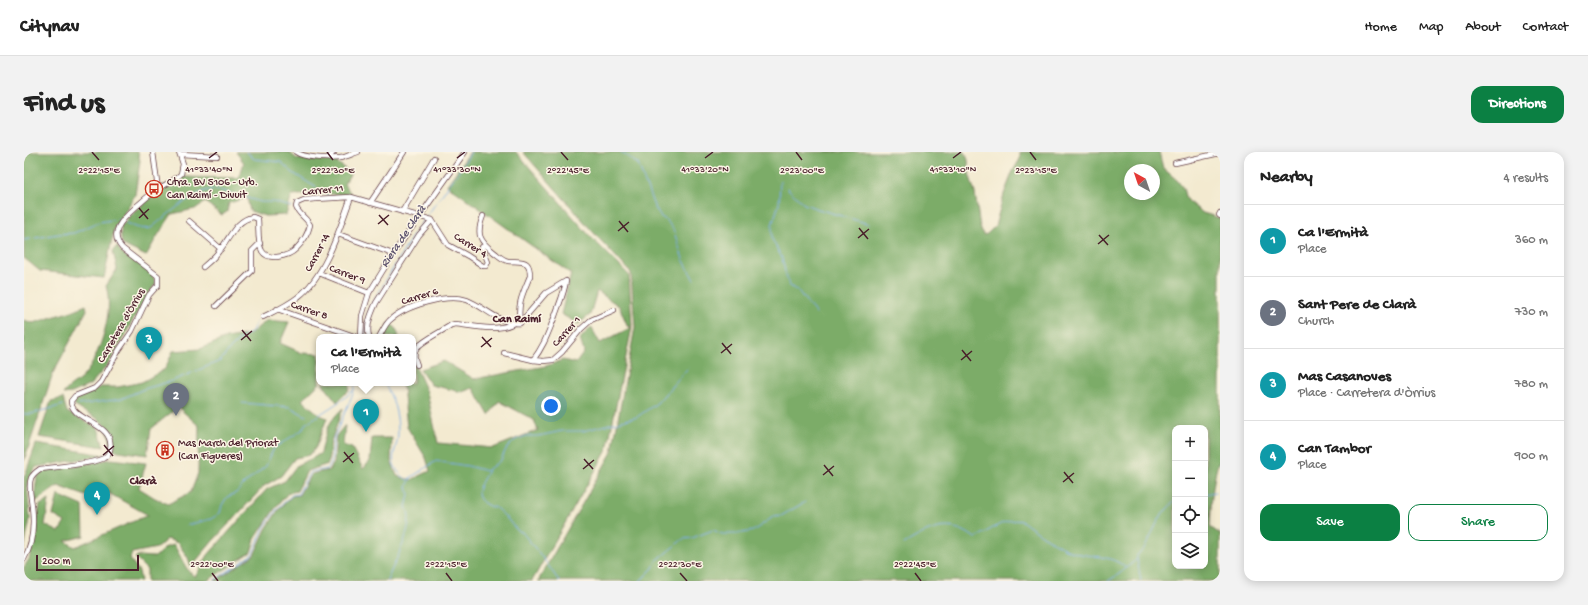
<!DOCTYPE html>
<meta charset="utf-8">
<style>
:root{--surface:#fff;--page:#f2f2f2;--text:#222;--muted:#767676;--line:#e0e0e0;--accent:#0b8043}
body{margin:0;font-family:"Gochi Hand",sans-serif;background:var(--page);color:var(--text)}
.controls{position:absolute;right:12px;bottom:12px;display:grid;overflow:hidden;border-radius:8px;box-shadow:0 2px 10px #0003}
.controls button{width:36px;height:36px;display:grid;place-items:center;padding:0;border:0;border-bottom:1px solid var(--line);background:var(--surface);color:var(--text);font:20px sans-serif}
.compass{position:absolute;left:1100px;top:12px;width:36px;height:36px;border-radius:50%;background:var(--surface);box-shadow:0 2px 10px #0003;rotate:320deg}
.scale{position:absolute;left:12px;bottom:10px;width:103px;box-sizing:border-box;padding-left:4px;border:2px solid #4a1f2b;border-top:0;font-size:11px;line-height:14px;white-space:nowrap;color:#4a1f2b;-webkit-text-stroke:3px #fcf5e5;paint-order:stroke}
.you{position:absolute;left:527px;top:254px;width:14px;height:14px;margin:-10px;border:3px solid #fff;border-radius:50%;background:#1a73e8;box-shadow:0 0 0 6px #1a73e833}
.badge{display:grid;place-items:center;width:26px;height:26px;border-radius:50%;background:var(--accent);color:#fff;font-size:13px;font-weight:700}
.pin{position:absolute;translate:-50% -33px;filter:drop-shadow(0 1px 2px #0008)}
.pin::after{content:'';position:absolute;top:21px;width:14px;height:12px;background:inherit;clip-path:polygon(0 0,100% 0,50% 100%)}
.popup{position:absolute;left:292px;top:182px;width:100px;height:52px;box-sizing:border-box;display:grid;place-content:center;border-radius:8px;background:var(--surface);filter:drop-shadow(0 1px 3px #0005);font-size:13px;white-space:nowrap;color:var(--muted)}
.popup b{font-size:15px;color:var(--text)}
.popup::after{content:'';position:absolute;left:50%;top:100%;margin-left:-8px;border:8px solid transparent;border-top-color:var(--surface)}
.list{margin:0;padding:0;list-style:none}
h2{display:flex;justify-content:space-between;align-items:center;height:52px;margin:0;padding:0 16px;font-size:17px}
h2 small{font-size:13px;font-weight:400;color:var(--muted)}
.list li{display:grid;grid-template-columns:26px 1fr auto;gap:12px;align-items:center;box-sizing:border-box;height:72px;padding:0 16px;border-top:1px solid var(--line)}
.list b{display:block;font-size:15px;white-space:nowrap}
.list p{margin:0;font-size:13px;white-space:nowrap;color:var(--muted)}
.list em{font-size:13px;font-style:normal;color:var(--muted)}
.actions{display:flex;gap:8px;padding:12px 16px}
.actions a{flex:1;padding:9px 0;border:1px solid var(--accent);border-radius:12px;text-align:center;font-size:14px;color:var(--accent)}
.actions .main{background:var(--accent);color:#fff}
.icon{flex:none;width:22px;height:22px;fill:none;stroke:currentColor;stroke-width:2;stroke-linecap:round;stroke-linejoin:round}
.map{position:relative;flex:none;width:1196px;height:429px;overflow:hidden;border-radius:12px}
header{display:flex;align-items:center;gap:24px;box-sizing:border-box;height:56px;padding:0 20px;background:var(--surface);border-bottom:1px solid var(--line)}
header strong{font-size:19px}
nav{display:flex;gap:22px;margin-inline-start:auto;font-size:14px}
.intro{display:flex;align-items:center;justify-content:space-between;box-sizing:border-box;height:96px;padding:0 24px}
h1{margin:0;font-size:28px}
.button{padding:10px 18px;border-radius:12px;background:var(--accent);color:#fff;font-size:14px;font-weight:700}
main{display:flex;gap:24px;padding:0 24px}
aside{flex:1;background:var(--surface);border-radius:12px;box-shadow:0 2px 10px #0003}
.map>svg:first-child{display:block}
</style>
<header>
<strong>Citynav</strong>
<nav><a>Home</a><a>Map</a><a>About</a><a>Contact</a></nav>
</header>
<div class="intro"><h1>Find us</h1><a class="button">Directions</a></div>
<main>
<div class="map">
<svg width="1196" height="429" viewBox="0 0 1196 429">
<rect width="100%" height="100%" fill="#fcf5e5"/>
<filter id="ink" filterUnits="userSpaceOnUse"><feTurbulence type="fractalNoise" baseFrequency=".025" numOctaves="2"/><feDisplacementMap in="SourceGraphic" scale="8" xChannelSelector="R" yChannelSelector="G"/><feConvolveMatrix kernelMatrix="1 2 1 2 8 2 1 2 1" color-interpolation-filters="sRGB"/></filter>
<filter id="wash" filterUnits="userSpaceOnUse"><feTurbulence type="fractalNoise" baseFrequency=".012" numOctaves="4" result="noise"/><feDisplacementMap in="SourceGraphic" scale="16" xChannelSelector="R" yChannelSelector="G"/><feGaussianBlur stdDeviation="0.9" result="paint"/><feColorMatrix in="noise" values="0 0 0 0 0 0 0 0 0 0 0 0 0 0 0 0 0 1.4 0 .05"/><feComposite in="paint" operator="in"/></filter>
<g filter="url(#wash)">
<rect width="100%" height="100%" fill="#f3ead0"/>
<!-- forest -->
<path fill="#7cac67" stroke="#636649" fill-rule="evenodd" d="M0,0h114l2,9 -5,34 -21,35 -10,48 -64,-7 -16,-13z
M212,0h53l8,7 38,2 16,12 -7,11 8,11 -22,-1 -38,1 -6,20 -21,1 -15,-5 -3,-13 -18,5 -2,9 -5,3 -17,-13 -10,7 -23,5 -14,21 -12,21 -23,-11 -2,-6v-13l11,-13 28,-23 20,-13 59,1 5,-15z
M446,0h46l73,83 40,40 3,51 -4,1 -9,-21 -22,-15 -7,24 -12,9 -17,-10 10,-40 -124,-89z
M499,0h442l3,8 1,13 6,20 5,34 3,8 4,-1 8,-8 9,-32 9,-23 7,-12v-7h139l4,16 15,13 5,7 2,8 5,7 13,10 17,5v245h-2c-6,21 -7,43 -8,64l10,7v47h-682l74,-129 23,-125 -4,-54 -38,-41zM1106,18h24v24h-24zM1151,276h30v138h-30z
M93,94c2,3 4,6 6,8 11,9 29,13 33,29l-15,23 -34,60 -17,19 -18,8 -9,1c6,-9 17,-12 23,-21 15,-22 28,-62 20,-87l11,-17 -4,-18z
M62,153l1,5 -34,63 -29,88v-141l9,3 39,-12z
M243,168l22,2 -9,21 22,10 17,1v29h1l-18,17 18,15 7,3 -11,29 -6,8 -15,3 -14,18 -17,10 -52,56 -21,25 -3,-9 -10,-15 -11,-4 -10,9 -25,5 -2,6 9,12 2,10h-117v-14l5,-8 4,-16 7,-38 9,-5 -4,25 14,7 6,-10 -12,-7 5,-20 25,11 1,30 -19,5 10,6 73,-32 -54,-30 -8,11 -28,-10 -23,16v-11l2,-14 5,-5 69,-13 35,4 -7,25 16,10 13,6 23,-12 7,-19 1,-47 -21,-19 -27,22 -4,26 -35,-5c-2,-11 -4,-24 -14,-31 -8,-6 -17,-7 -24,-15v-4l26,-13h18l24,-5 23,-13 8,-18 27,-2 26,-11 24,-4z
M365,171l7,5 3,9h-16z
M567,175l9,16 32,-16 -25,123 -75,131h-317l39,-26 12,-26 13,-20 13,-13 7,-1 12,-21 18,-4 5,-7 2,-27 9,-11 -2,20 9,3 11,21 7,-8 2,-23h20l-1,22 6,16 14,4 19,-9 -4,-13 -19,-31 -4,-41 -7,-3h17v-17l2,-1 12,27 11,51 55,5 45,-18 -4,-10 -35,-19 -10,14 -16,-27 -11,4 -31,-7 -11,-16 24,-8 30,18 72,-13 17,-6 13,3 8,-11 -4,-13z
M298,231h28l-1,7 -12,12z
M39,246l4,14 31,16 6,19 -65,-10 12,-36z
M319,256l-12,33 -3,23 -21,7 -10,20 -9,2 -12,14 -21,32 -4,13 -44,29h-60v-11l-12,-12 2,-2 18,1 11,-10 8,-2c7,11 11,25 21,32l13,-22 59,-66 18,-8 12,-16 16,-7 8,-5c5,-22 6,-30 22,-45z
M12,292l69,11 -69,12 -9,16 3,36 -6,30v-71z"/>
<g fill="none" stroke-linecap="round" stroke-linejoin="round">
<!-- stream -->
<path stroke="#7aade7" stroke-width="1" d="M223,0l7,7 27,3 12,11 35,22
M597,0l17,12 16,42 6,10 7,5 6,8 10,30 11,21
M756,29l-1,23 -7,21v14l10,19 5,22 3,6 9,6 17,22
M763,36l17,16 14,5 51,15
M402,65l33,-46 12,-19
M102,71c9,4 16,7 25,5 17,-13 43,-38 64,-39l46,13h12l19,5
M0,88l34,-6 16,-1 25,-11 20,-3
M341,185l1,-13 4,-17 44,-73 10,-14
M360,231c9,14 14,31 14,47 1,22 -16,31 9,50l29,-19 32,5 18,5 15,-11 5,-11 9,-9 11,-4h12l24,-5h21l54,-14 20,-14 31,-35
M218,251l48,4 16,9
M54,253l43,-6 23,-10 28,-8 48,-20 10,-12 11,-11 10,-5 6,-12
M0,262h7l32,-9
M1195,312l1,-1
M464,318c-5,12 -19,25 -1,35 3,2 7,2 9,3 8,6 15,16 22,23l4,1 21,26 16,23
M1181,342l10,-2
M163,373l24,-6 9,-6 2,-8 5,-8 9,-4 8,-9 22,-18 8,-18 28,-18 3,-6 37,-24 12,-10
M880,392c25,-15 45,-26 71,-6 15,-7 30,-21 47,-17 12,9 37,27 51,31 18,6 39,2 53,16
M1113,407l4,22
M189,429l39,-26 12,-27 13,-19 15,-14 6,-1 12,-22 17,-3 4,-5 3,-27 18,-41 4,-13
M363,429c6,-17 30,-57 19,-74l3,-12 -2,-9 4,-8
M616,429l13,-13 3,-7 27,-22 9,-1 21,-8 9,4h15l16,-3 20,-14 8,-1 24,-14
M1084,429l11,-7 18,-15v-4c10,-7 12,-16 17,-26 5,-11 12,-20 21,-28"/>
</g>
</g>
<g filter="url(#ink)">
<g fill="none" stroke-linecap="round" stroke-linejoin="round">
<defs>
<path id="minor" d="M129,0l5,37
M272,0c8,6 33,7 44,6 6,-1 12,-4 18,-6
M156,2l37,2
M304,6l6,-6
M1151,11l45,-10
M346,51l34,-51
M378,60l32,-54
M1196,61l-1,2 1,1
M459,64c-7,18 -4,25 12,37 4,3 8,7 13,8 6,1 14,-1 19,3 3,3 3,8 3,12 -7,17 -13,27 -10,47
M408,68l16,25 20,11 15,10h3l2,-4 -6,-15 3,-2
M165,69l32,28
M314,82l55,20
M179,115c6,-5 12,-10 16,-16 11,-12 16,-31 34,-34l5,2c1,10 -1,23 4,32 6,10 26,6 34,-2 6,-6 12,-15 14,-24 -3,-7 -11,-10 -14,-18l1,-4 7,-3 12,-1 35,-2 81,23
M295,121l50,20
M192,154l36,-35v-20l8,-8
M253,157l80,28
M239,165c12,-6 25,-12 35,-20 27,-20 42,-69 53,-100
M496,171l26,-30 20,-12c-2,13 -7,23 -11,35 -7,17 -11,30 -22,44
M337,185l1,-21 7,-23 24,-39 72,-102
M345,185c-3,-12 2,-23 7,-34l43,-68 13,-15
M355,185c3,-5 6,-12 10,-16 15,-15 58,-28 78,-21 18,7 33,25 53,23
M480,201l29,7 10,1 10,-1 9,-8 19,-23 10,-9 23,-10
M393,213c-2,-5 -4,-10 -1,-16 5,-8 27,-18 35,-24l4,-1c18,2 40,8 57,0
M0,407c9,-15 10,-36 8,-53 -1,-9 -4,-20 -1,-28 2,-4 6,-7 9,-9 14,-2 54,-5 64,-11 3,-2 5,-5 6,-8 6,-28 -39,-28 -39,-49l4,-5 20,-8 6,-6 18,-32 13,-19 17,-36 9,-10v-9l-36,-28c-15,-17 3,-31 16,-43 6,-5 12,-11 19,-15 8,-6 17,-9 24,-16l2,-10 -4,-12"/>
</defs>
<!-- minor casing -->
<use href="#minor" stroke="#633d44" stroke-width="6"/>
<!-- minor -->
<use href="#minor" stroke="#fff" stroke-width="4.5"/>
</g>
</g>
<!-- ticks -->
<path fill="none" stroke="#4a1f2b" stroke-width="1.5" d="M68,0l7,8M303,0l6,8M537,0l7,8M772,0l6,8M1006,0l6,8M185,6l8,-6M433,6l8,-6M681,6l8,-6M929,6l8,-6M115,56l9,11M355,63l9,10M115,66l10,-9M595,69l9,11M354,72l11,-9M835,76l9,11M594,79l11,-9M1075,83l9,10M834,86l11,-9M1074,92l11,-9M218,178l9,11M458,185l9,10M217,188l11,-9M698,191l9,11M457,195l11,-9M938,198l9,11M697,201l11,-9M937,208l11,-9M80,293l9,11M320,300l9,11M79,303l11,-9M560,307l9,10M319,310l11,-9M800,313l9,11M559,317l11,-9M1040,320l9,11M799,323l11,-9M1039,330l11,-9M188,421l6,8M422,421l6,8M656,421l7,8M891,421l6,8"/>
<!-- icons -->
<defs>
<symbol id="bus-ring" viewBox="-11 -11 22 22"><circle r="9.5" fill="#fcf5e5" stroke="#c8321e" stroke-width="1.5"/><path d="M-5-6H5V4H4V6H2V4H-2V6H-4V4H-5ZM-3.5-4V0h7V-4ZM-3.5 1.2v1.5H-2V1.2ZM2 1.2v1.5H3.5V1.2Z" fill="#c8321e"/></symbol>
<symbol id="building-ring" viewBox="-11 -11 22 22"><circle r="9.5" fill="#fcf5e5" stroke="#c8321e" stroke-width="1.5"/><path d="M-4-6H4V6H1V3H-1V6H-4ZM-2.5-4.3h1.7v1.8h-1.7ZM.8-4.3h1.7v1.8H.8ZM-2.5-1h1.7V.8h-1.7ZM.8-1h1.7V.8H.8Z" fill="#c8321e"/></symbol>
</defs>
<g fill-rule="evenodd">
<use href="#bus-ring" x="120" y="27" width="20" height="20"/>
<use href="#building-ring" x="131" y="288" width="20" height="20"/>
</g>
<g text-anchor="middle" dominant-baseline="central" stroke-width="3" stroke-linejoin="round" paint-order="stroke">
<!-- poi labels -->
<g font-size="11" fill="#4a1f2b" stroke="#fcf5e5" text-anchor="start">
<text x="143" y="31">Ctra. BV 5106 - Urb.<tspan x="143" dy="13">Can Raimí - Divuit</tspan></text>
<text x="154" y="292">Mas March del Priorat<tspan x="154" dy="13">(Can Figueres)</tspan></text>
</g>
<!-- street labels -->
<g font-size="11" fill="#4a1f2b" stroke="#fcf5e5">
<text transform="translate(299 39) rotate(-6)">Carrer 11</text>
<text transform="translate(446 94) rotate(32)">Carrer 4</text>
<text transform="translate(294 101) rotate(-62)">Carrer 14</text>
<text transform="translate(323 123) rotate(21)">Carrer 9</text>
<text transform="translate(396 145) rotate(-17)">Carrer 6</text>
<text transform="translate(285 159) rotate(19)">Carrer 8</text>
<text transform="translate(98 174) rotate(-60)">Carretera d'Òrrius</text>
<text transform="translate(543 180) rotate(-48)">Carrer 1</text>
</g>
<!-- water labels -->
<g font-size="12" font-style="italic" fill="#5b516d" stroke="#fcf5e5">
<text transform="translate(380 85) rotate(-56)">Riera de Clarà</text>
</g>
<!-- neighbourhood labels -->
<g font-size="12" font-weight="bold" fill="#4a1f2b" stroke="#fcf5e5">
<text x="493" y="168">Can Raimí</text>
<text x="119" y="330">Clarà</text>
</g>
</g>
<g font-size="10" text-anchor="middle" fill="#4a1f2b" stroke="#fcf5e5" stroke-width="3" stroke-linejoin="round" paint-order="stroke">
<text x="185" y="20">41°33'40"N</text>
<text x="433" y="20">41°33'30"N</text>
<text x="681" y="20">41°33'20"N</text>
<text x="929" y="20">41°33'10"N</text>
<text x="75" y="21">2°22'15"E</text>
<text x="309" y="21">2°22'30"E</text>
<text x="544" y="21">2°22'45"E</text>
<text x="778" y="21">2°23'00"E</text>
<text x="1012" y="21">2°23'15"E</text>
<text x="188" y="415">2°22'00"E</text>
<text x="422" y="415">2°22'15"E</text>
<text x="656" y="415">2°22'30"E</text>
<text x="891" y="415">2°22'45"E</text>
</g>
</svg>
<div class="controls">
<button>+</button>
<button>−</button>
<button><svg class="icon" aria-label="locate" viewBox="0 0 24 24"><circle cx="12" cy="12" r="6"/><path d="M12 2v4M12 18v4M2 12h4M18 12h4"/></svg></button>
<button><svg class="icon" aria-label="layers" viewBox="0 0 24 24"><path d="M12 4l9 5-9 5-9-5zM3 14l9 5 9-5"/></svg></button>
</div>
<svg class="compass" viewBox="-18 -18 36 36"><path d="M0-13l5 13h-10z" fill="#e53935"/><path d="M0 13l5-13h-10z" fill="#767676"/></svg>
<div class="scale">200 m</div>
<div class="you"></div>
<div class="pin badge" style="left:342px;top:280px;background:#0f9aa8">1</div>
<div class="popup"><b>Ca l'Ermità</b>Place</div>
<div class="pin badge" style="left:152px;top:264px;background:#6b7280">2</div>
<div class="pin badge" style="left:125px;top:208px;background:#0f9aa8">3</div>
<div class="pin badge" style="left:73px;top:363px;background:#0f9aa8">4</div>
</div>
<aside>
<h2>Nearby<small>4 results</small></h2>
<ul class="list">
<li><span class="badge" style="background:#0f9aa8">1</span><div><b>Ca l'Ermità</b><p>Place</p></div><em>360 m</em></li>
<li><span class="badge" style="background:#6b7280">2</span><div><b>Sant Pere de Clarà</b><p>Church</p></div><em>730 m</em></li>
<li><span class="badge" style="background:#0f9aa8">3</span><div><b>Mas Casanoves</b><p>Place · Carretera d'Òrrius</p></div><em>780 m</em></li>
<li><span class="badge" style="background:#0f9aa8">4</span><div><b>Can Tambor</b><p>Place</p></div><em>900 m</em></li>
</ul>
<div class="actions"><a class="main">Save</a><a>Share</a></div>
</aside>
</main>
